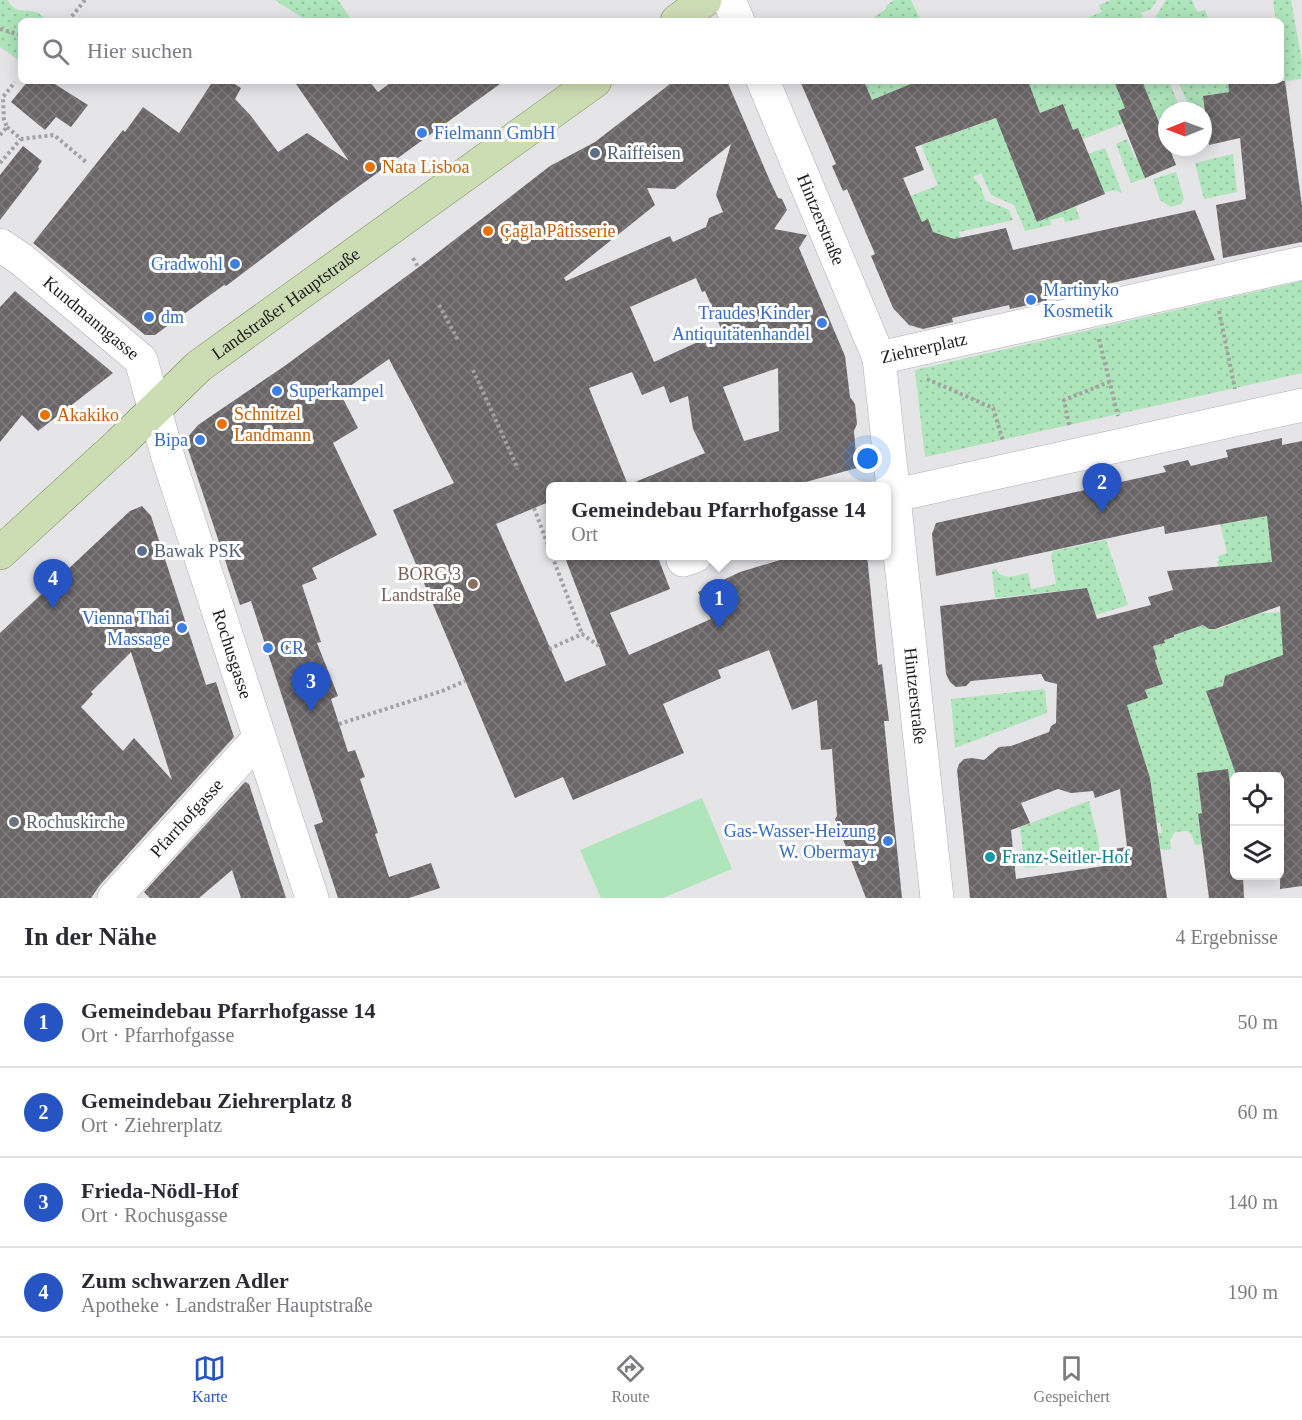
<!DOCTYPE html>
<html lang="de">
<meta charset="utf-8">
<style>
:root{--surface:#fff;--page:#f7f7f7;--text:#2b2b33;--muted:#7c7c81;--line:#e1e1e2;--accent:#2655c3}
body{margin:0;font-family:Georgia,serif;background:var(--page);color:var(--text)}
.controls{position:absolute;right:18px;bottom:18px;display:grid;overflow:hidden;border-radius:9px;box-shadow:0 3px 15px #0003}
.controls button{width:54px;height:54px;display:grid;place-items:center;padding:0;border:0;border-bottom:2px solid var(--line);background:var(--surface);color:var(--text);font:30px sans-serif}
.compass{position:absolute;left:1158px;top:102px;width:54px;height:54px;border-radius:50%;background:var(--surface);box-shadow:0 3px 15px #0003;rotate:269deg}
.you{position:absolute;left:868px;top:459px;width:21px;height:21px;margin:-15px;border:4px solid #fff;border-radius:50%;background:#1a73e8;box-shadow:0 0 0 9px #1a73e833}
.badge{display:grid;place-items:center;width:39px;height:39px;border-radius:50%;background:var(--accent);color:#fff;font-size:20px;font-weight:700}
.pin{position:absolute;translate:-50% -50px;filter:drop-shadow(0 2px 3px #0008)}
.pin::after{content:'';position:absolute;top:32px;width:21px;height:18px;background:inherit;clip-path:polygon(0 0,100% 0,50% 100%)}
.popup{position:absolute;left:546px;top:482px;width:345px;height:78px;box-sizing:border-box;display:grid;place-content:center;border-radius:9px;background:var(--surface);filter:drop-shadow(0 2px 4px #0005);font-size:20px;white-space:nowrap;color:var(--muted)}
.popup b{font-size:22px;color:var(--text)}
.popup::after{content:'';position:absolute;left:50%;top:100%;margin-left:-12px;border:12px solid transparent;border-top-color:var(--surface)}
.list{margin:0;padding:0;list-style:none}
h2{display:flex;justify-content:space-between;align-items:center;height:78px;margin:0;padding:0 24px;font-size:26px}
h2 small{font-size:20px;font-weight:400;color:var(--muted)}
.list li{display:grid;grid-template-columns:39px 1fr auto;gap:18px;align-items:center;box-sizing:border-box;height:90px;padding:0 24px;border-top:2px solid var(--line)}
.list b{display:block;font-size:22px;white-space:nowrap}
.list p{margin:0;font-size:20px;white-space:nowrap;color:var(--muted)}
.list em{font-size:20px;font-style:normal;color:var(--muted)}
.icon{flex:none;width:33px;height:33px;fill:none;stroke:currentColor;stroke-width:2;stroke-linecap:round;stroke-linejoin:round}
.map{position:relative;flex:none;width:1302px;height:898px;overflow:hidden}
.search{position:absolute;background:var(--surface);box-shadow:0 3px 15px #0003;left:18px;right:18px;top:18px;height:66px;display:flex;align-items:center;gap:15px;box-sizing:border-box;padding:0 21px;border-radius:9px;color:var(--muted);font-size:22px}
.sheet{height:438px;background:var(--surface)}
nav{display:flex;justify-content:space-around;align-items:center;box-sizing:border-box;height:84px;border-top:2px solid var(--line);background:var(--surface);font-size:16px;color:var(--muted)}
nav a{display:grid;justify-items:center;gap:3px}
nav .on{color:var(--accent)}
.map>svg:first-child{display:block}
</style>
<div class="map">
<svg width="1302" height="898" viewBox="0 0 1302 898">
<defs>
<pattern id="green-dots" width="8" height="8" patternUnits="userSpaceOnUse" patternTransform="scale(1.5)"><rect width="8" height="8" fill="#afe5bb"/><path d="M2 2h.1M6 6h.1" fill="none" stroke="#96c4a0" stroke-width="1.8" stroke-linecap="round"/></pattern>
<pattern id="building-cross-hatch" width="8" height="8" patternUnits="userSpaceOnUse" patternTransform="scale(1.5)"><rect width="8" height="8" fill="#6a6668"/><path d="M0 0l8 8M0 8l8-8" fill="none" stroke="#7e7b7d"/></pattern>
</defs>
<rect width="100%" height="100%" fill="#e5e4e7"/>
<!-- green -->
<path fill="url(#green-dots)" d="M0,0h7c9,14 15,9 28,12 4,0 9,6 13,9h-27l-1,40 -20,-14z
M275,0h63l14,21h-45z
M894,0h17l10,21h-52l17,-12v-3z
M1111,0h46l-6,9 -10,4 3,8h-64l22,-9 -3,-7z
M1166,0h26l5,12 8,-2 4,11h-56z
M1273,0h18l11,62 -1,17 -16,2 -4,-28v-32h-5z
M864,81h54l-20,8 -22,19z
M1028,81h93l4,27 -6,3 5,12 -41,16 -5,-11 -5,2 -10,-26 -23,9z
M1142,81h27l12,30h-14v31z
M1186,81h42l1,11 -26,4 1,11 -14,1 -11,-24z
M997,118l66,56 17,45 -15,3 -2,-5 -13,3 1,5 -26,6 -11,-26 -23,-10 -10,-22 -8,4 7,8 5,15 24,10 4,10 -54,12 6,17 -18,-12 -13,-3 -6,-14 -6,2 -11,-26 27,-11 -17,-40z
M1127,139l8,19 5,-2 9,21 -18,6 -15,-39z
M1105,148l17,45 -8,-3 -12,3 -14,-39z
M1233,154l4,38 -33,7 -9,-36z
M1176,172l8,27 -3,5 -10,3 -11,-7 -7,-21z
M1302,281v92l-377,84 -10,-87z
M1285,504l-17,27 1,9h4l3,36 -51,8 -8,-23 2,-1 -1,-4 9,-3 -8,-35 17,-3 1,7 7,-1 -1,-7z
M1106,540l22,65 -32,10 -9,-27 -92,10 -3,-28 4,-1c7,13 20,6 32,4l3,16 25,-5 -5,-28 2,-5z
M1281,612l3,47 -25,5 -34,12 -2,10 -16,5 45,64 2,20 37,-4 4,52 -15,2v-49h-46v44l-3,-28 -34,-19 5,40 -4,1 1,12h5l-1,18 -8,1 -3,-10 -5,-4 -12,1 -5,8 1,9 -7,1 -6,-3 -1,-14h5l-2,-10h-4l-29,-118 20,-7 -2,-8 18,-6 -8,-24 2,-1 -4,-13 12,-3 -1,-3 10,-3v-2l29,-10c13,9 30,-2 43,-7v-4z
M1045,689l2,24 -92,35 -4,-49z
M1089,801l13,56 -77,11 -5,-41z"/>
<!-- pitch -->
<path fill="#afe5bb" d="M702,798l30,71 -69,29h-62l-21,-48z"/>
<!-- building -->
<path fill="url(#building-cross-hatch)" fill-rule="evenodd" d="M28,81h22l38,24 -17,22 -15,-10 -11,13 -34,-28z
M213,81h17l11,7 -6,11 16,17 27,36 29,-19 42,28 -55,-80h75l9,11 15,-11h111l-171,124 -107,81 -2,-1 -69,50h-10l-112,-92 90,-113 2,2 18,-25 36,26z
M674,81h53l43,100 8,17 4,1 5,11 -13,19 33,6 -8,13 46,108 5,41 5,7 2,20 -3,7 3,37 -66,18h-240v15l-55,23 69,158 41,-17 -42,-110h93l13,34 -60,24 19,42 82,-36 -13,-27 42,-20 57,-17h70l11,110 4,-1 7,57h-5l18,177h-36l-31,-79 2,-3 -5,-67 -11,1 -4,-50 -25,10 -23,-60 -51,20 3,8 -58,26 21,49 -111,47 -10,-23 -48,21 -122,-288 61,-27 -65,-124 -49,34 18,35 -25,15 44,92 -65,33 5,11 -15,6 19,57 -4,1 21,53 -7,3 17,53 7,-2 10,27 -5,2 18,54 -3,1 14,43 42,-14 9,25 -31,10h-71l-24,-73 9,-3 -72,-221 -11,4 -55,-165 13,-15 88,-60 141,-104 123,-95 45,-24zM731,144l-15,51 7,17 -14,6 -3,9 -33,15 -3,-6 -104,45 -2,-3 91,-73 -8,-17 28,1zM696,278l6,14 3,-1 17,40 -68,31 -24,-55zM778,368l1,63 -35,10 -21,-54zM632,372l10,23 22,-9 6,17 18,-7 5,33 12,24 -77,32 -39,-97z
M800,81h64l8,19 46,-19h110l12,32 23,-9 10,26 5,-2 27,66 -68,28 -41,-104 -81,29 9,23 -21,8 19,44 6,-3 5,13 21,7 52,-11 7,22 182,-40 20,50 -167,37 -2,4 -36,8 -1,-4 -57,13 1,4 -30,7 -14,-4 -16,-17 -22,-52 4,-2 -28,-65 -4,2 -11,-25 4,-2z
M1114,81h28l25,61v5h2l7,18 -31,13 -27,-67 7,-3z
M1228,81h57l17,125v36l-79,16 -7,-53 30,-6 -6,-61 -31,7 -6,-49 26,-4z
M23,146l19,15 -4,6 1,2 -39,51v-45z
M15,291l98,82 -75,58 -16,-16 -22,27v-135z
M1282,438v7l20,-4v445l-22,3 1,-117 -44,5 -31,-86 17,-5 2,-10 58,-21 -3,-49 -65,23h-6l-6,-4 -29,10v2l-10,3 1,3 -12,3 4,13 -2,1 8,24 -18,6 3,8 -21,7 23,73 17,120h-197l-13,-128 2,-6 5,-5 8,-1 12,2 15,-13 12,-1 38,-14 2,-6 5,-3 1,-39 -12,-3 -4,-7 -70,7 -5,5 -10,1 -6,-5 -4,-8 -6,-68 147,-18 10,31 54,-14 -3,-8 25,-7 -6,-19 105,-9 -5,-46 -102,18 -1,-8 -228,50 -4,-42 4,-11 230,-51 -3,-6 25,-6 3,6 37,-9 -2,-7zM1058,789l13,4 22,-2 2,7 25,-9 7,58 -22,3v8l-3,1 2,7 -88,13 -5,-49 19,-7 -9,-20z
M142,506l9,10 55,169 10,-3 18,55 -134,148 -9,13h-91v-265l130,-122zM131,652l23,71 18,57 -38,-42 -11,13 -42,-44 12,-13 -2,-2z
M1228,769l6,51v56h9l1,22h-35l-11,-84 4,-1 -5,-40z
M245,782l4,2 37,114h-45l-9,-28 -33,28h-49l-6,-6z"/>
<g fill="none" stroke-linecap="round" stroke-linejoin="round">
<defs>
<g id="minor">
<path d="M729,0l9,21"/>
<path id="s1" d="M763,81l116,277 58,540"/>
<path id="s2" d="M0,245l21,14 120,101 27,97 144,441"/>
<path id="s3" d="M879,358l423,-95"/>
<path d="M887,497l415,-92"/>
<path d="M683,560l12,-4"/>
<path id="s4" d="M114,898l145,-160"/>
</g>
<g id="major">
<path d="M677,21l28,-21"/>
<path id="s5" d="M0,553l119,-109 80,-78 396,-285"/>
</g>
</defs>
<!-- minor casing -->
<use href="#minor" stroke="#afadb1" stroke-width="34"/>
<!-- major casing -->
<use href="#major" stroke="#798b5e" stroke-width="34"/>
<!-- path -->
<path stroke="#a2a1a3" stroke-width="4" stroke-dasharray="3 3" stroke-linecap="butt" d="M68,21l17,-21
M0,29l21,6
M7,127l14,12 33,-4 32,27
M0,135l7,-8 -3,-7 -1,-23 12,-15
M0,163l21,-24
M413,258l5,9
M439,305l19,35
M1219,311l16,78
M1099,339l19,77
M473,370l45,99
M927,379l66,29 10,33
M1069,425l-5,-25 45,-18
M534,508l17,45
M552,556l30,78
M549,649l33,-15 17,12
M339,724l103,-33 23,-10"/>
<!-- minor -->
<use href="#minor" stroke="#fff" stroke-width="33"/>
<!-- major -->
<use href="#major" stroke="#cdddb3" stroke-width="33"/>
</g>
<!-- markers -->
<g fill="#3f7fe0" stroke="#fff" stroke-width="2">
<circle cx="422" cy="133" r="6"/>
<circle cx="235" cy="264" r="6"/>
<circle cx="1031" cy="300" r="6"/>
<circle cx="149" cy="317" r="6"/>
<circle cx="822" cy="323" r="6"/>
<circle cx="277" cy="391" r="6"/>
<circle cx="200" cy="440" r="6"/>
<circle cx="182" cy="628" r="6"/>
<circle cx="268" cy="648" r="6"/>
<circle cx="888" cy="841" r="6"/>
</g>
<g fill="#5c6f8a" stroke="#fff" stroke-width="2">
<circle cx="595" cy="153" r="6"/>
<circle cx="142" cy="551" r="6"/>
</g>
<g fill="#e8710a" stroke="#fff" stroke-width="2">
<circle cx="370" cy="167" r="6"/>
<circle cx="488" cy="231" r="6"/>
<circle cx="45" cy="415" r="6"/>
<circle cx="222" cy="424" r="6"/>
</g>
<circle fill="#8d6e63" stroke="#fff" stroke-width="2" cx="473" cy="584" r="6"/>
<circle fill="#6b7280" stroke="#fff" stroke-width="2" cx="14" cy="822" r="6"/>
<circle fill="#0f9aa8" stroke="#fff" stroke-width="2" cx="990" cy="857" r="6"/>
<g text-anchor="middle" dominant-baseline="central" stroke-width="6" stroke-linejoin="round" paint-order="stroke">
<!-- shop labels -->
<g font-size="18" fill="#366cbe" stroke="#fff" text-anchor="start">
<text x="434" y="133">Fielmann GmbH</text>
<text x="223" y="264" text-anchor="end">Gradwohl</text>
<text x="1043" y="290">Martinyko<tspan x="1043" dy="21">Kosmetik</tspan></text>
<text x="810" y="313" text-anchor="end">Traudes Kinder<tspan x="810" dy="21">Antiquitätenhandel</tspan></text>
<text x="161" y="317">dm</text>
<text x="289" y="391">Superkampel</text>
<text x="188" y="440" text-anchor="end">Bipa</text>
<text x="170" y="618" text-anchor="end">Vienna Thai<tspan x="170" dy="21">Massage</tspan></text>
<text x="280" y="648">CR</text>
<text x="876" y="831" text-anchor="end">Gas-Wasser-Heizung<tspan x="876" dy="21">W. Obermayr</tspan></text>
</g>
<!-- service labels -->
<g font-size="18" fill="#4e5e75" stroke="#fff" text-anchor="start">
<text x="607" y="153">Raiffeisen</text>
<text x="154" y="551">Bawak PSK</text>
</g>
<!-- food labels -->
<g font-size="18" fill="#c56008" stroke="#fff" text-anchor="start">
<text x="382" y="167">Nata Lisboa</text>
<text x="500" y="231">Çağla Pâtisserie</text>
<text x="234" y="414">Schnitzel<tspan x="234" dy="21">Landmann</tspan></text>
<text x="57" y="415">Akakiko</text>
</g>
<!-- street labels -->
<g font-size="18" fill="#1c1b1d" stroke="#fff">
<text stroke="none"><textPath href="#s1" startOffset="150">Hintzerstraße</textPath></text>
<text stroke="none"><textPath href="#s5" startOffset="380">Landstraßer Hauptstraße</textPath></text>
<text stroke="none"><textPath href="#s2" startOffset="117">Kundmanngasse</textPath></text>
<text stroke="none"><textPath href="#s3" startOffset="46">Ziehrerplatz</textPath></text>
<text stroke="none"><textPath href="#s2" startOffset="490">Rochusgasse</textPath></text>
<text stroke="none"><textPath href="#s1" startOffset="640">Hintzerstraße</textPath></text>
<text stroke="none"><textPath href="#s4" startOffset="108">Pfarrhofgasse</textPath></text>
</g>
<!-- education labels -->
<g font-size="18" fill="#785e54" stroke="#fff" text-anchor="end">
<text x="461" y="574">BORG 3<tspan x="461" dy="21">Landstraße</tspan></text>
</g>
<!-- worship labels -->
<g font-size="18" fill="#5b616d" stroke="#fff" text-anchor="start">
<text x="26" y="822">Rochuskirche</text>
</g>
<!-- culture labels -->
<g font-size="18" fill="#0d838f" stroke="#fff" text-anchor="start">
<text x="1002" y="857">Franz-Seitler-Hof</text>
</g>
</g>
</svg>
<div class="controls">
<button><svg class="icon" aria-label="locate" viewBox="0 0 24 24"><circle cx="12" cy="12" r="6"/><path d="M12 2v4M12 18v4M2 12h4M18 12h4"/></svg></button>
<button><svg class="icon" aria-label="layers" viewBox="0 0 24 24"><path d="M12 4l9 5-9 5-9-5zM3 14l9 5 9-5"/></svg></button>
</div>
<svg class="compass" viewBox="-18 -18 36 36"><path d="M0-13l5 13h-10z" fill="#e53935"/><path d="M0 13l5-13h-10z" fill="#7c7c81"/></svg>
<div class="you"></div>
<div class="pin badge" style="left:719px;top:629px">1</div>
<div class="popup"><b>Gemeindebau Pfarrhofgasse 14</b>Ort</div>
<div class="pin badge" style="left:1102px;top:513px">2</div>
<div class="pin badge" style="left:311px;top:712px">3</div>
<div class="pin badge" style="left:53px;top:609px">4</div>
<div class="search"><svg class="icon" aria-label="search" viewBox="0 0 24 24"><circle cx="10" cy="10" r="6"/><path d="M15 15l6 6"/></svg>Hier suchen</div>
</div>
<section class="sheet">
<h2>In der Nähe<small>4 Ergebnisse</small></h2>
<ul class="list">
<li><span class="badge">1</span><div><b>Gemeindebau Pfarrhofgasse 14</b><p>Ort · Pfarrhofgasse</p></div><em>50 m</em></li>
<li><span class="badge">2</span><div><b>Gemeindebau Ziehrerplatz 8</b><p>Ort · Ziehrerplatz</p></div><em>60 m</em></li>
<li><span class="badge">3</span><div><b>Frieda-Nödl-Hof</b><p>Ort · Rochusgasse</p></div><em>140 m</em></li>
<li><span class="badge">4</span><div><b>Zum schwarzen Adler</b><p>Apotheke · Landstraßer Hauptstraße</p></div><em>190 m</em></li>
</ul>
</section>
<nav>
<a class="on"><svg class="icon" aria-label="map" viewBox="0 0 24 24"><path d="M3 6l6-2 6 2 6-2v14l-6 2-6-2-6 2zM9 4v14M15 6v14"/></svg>Karte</a>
<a><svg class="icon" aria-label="directions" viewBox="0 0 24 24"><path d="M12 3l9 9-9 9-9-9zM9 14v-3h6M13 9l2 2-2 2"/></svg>Route</a>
<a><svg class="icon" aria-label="saved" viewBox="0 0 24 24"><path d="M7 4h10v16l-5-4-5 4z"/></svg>Gespeichert</a>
</nav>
